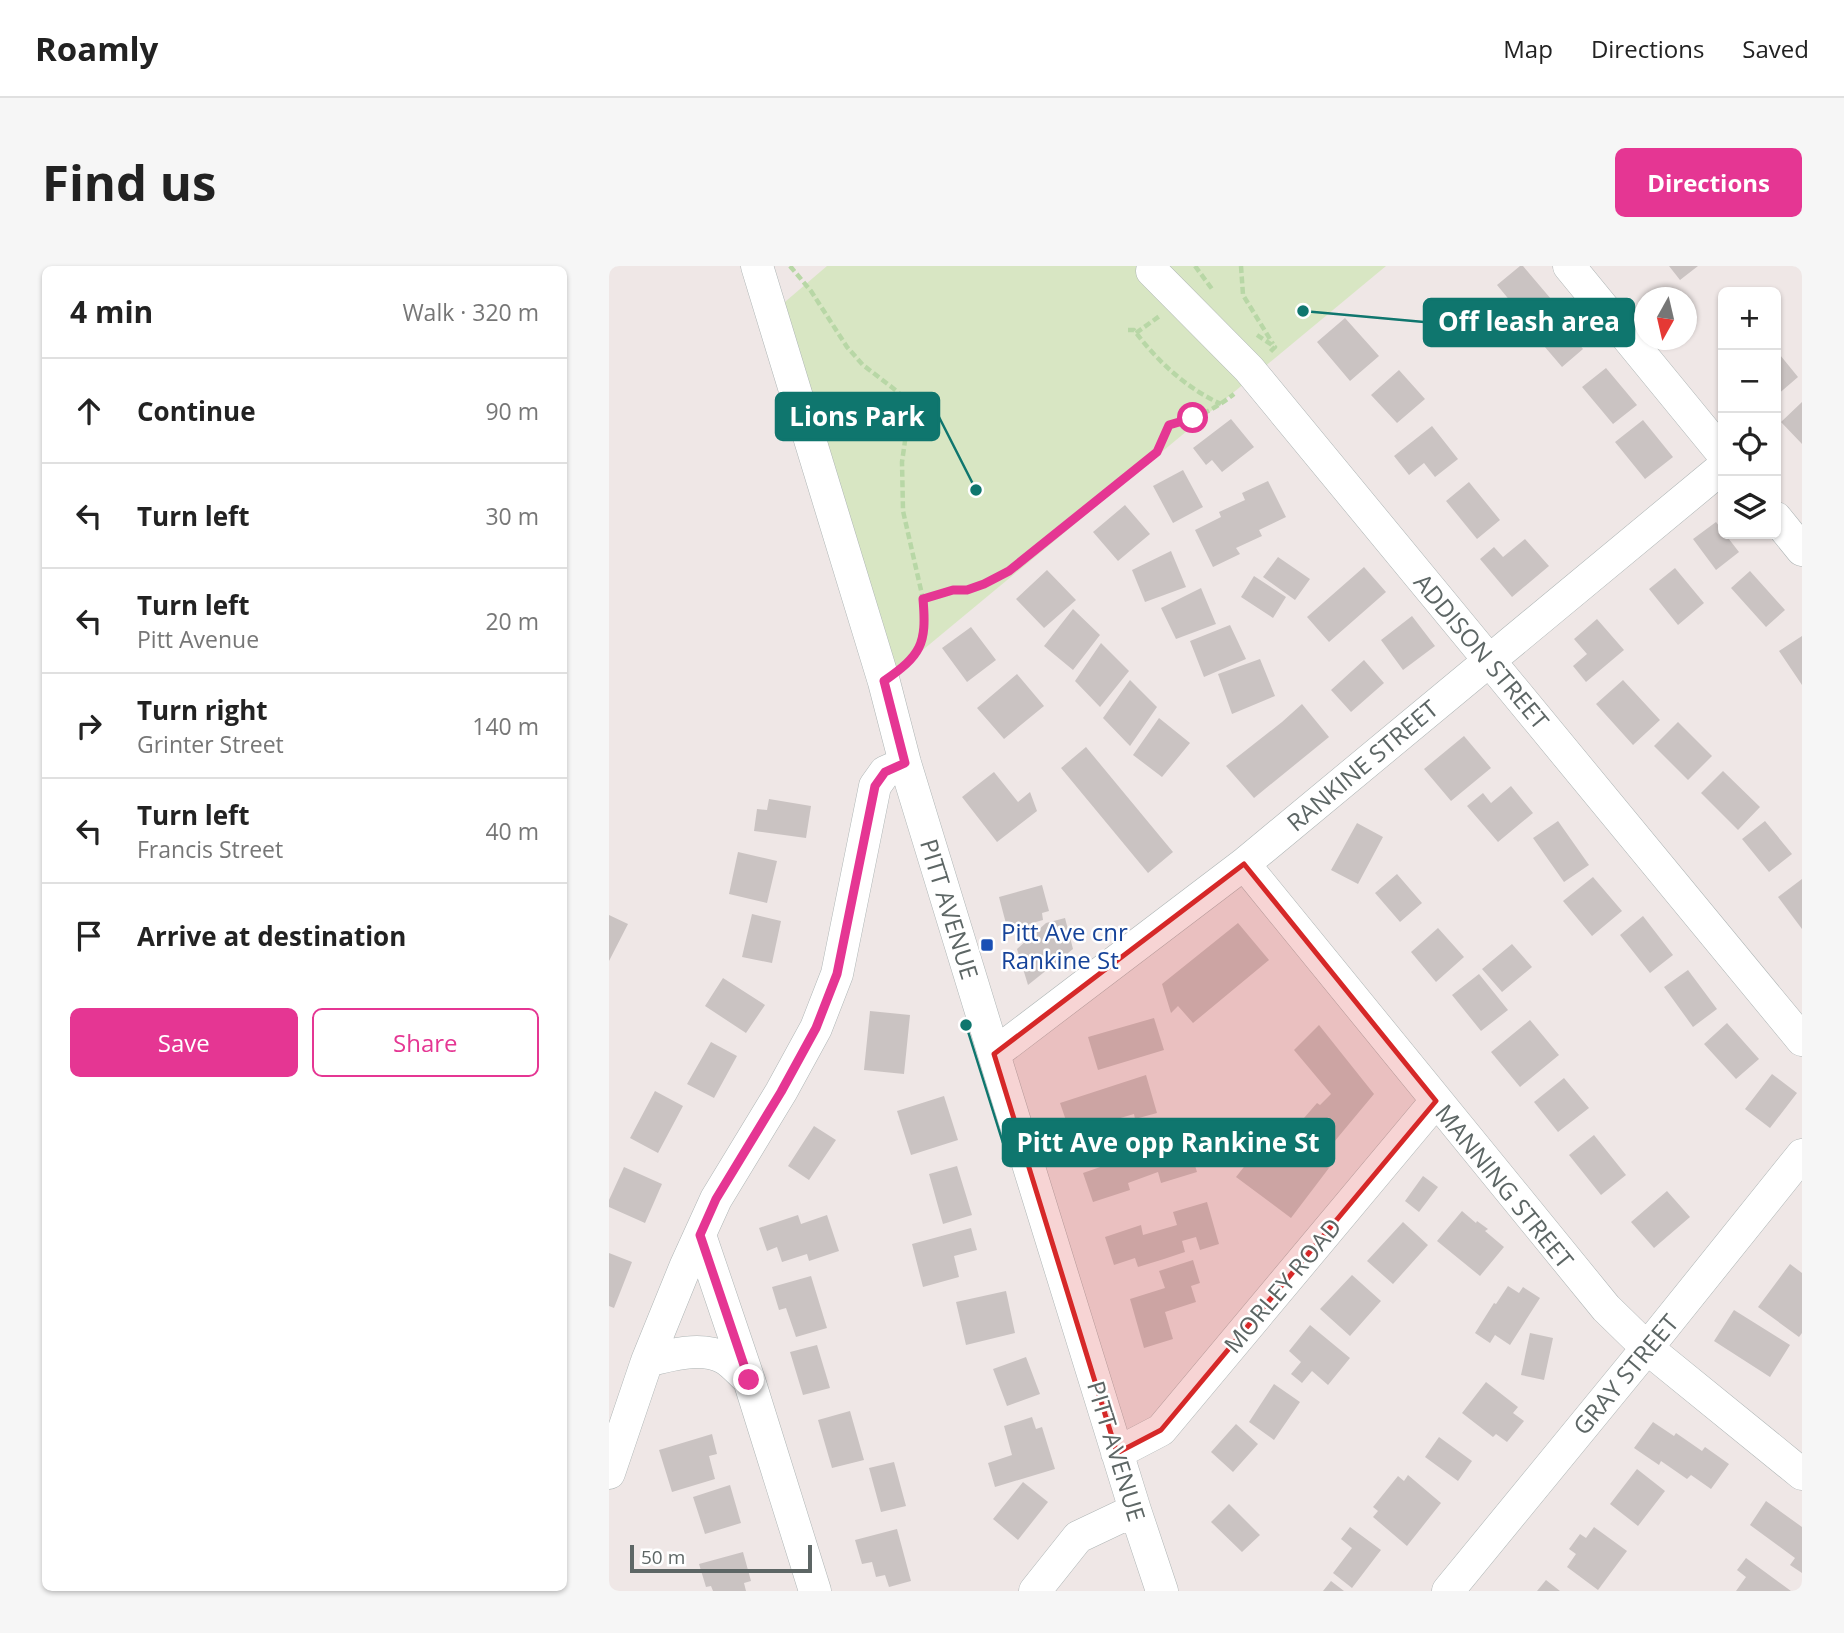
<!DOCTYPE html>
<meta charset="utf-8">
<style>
:root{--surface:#fff;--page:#f6f6f6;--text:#222;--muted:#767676;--line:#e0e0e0;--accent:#e53693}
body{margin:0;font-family:"Open Sans",sans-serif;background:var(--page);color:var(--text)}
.controls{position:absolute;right:21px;top:21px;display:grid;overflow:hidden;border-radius:10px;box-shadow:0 2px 5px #0004}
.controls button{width:63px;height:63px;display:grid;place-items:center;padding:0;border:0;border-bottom:2px solid var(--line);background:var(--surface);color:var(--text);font:35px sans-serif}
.compass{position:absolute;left:1025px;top:21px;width:63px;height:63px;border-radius:50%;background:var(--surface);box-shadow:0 2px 5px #0004;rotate:188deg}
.scale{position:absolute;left:21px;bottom:18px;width:182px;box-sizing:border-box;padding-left:7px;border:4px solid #5d6665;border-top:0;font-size:19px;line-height:24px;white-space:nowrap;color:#5d6665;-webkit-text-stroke:5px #fff;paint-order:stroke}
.stop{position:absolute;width:21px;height:21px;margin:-16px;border:5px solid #e53693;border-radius:50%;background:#fff}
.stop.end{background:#e53693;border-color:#fff;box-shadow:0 2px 7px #0008}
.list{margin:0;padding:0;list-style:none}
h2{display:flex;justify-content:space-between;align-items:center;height:91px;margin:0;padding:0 28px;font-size:30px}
h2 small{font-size:23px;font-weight:400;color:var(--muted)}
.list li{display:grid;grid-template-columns:46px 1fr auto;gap:21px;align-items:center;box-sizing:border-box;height:105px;padding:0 28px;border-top:2px solid var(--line)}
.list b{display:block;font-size:26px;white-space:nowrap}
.list p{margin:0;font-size:23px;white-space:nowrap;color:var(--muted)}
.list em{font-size:23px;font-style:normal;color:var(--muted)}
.actions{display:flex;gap:14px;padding:21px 28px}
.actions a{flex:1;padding:16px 0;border:2px solid var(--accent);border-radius:10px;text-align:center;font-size:24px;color:var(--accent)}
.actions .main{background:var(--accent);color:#fff}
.icon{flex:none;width:38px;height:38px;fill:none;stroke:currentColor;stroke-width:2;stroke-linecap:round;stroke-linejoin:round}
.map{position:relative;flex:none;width:1193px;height:1325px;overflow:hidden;border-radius:10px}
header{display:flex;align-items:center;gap:42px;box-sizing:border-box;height:98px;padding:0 35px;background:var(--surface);border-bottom:2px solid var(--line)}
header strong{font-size:33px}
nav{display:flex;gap:38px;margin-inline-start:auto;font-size:24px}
.intro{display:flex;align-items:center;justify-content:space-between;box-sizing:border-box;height:168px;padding:0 42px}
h1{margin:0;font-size:49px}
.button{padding:18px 32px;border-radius:10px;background:var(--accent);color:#fff;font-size:24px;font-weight:700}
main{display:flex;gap:42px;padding:0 42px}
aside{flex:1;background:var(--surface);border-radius:10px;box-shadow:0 2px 5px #0004}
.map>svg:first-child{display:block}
</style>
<header>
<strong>Roamly</strong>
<nav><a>Map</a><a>Directions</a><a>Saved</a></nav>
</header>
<div class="intro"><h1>Find us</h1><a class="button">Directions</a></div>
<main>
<aside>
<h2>4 min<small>Walk · 320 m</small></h2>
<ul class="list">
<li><svg class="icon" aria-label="ahead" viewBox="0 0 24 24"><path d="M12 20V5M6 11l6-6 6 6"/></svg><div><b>Continue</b></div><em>90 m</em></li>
<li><svg class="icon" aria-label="left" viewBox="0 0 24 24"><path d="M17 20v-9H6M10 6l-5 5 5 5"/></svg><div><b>Turn left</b></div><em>30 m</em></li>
<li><svg class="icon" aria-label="left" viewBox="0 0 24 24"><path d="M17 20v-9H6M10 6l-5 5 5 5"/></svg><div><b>Turn left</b><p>Pitt Avenue</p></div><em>20 m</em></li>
<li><svg class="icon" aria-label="right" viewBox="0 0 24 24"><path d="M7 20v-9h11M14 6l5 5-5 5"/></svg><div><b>Turn right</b><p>Grinter Street</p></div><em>140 m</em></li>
<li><svg class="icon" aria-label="left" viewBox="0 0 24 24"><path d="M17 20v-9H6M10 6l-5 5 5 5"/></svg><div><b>Turn left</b><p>Francis Street</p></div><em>40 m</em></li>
<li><svg class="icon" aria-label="arrive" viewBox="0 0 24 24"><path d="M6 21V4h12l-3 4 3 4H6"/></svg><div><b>Arrive at destination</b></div></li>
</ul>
<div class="actions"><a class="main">Save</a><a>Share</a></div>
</aside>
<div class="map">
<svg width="1193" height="1325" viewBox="0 0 1193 1325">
<rect width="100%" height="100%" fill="#efe7e6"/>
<!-- green -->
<path fill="#d8e6c3" d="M218,0h559l-491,407 -116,-366z"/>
<!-- building -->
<path fill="#cac3c2" d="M911,0h3l28,33 -25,21 -29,-35z
M1060,0h29l-18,14z
M946,49l28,34 -21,18 -29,-34z
M736,52l34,38 -29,25 -33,-39z
M1167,84l22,27 -22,19z
M997,102l31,37 -24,19 -31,-37z
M790,104l26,29 -28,24 -26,-28z
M1193,136v42l-21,-22z
M622,153l23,28 -32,25 -10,-12 -6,5 -13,-17z
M1034,154l30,37 -28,22 -30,-37z
M823,160l26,33 -23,18 -11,-14 -15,12 -15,-19z
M574,204l20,37 -30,16 -20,-37z
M659,215l18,36 -27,13 3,6 -26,12 4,6 -27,13 -18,-37 26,-13 -2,-5 26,-12 -3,-7z
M860,216l31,38 -23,19 -31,-38z
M516,239l25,29 -32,27 -25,-29z
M1107,256l7,9v3h2l14,18 -23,18 -23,-31z
M916,273l24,27 -37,31 -32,-38 14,-12 9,10z
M562,285l15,36 -41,15 -13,-32z
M669,291l32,22 -15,21 -32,-23z
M755,301l22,25 -57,50 -22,-25z
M1066,302l29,35 -26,22 -29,-36z
M438,304l29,30 -32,28 -28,-29z
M1141,305l35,39 -19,17 -35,-39z
M645,310l32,21 -13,21 -32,-21z
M592,322l15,36 -40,15 -15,-31z
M464,343l27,26 -27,35 -29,-24z
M803,350l23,30 -32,24 -22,-30z
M988,353l27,31 -38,32 -13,-16 14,-12 -13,-15z
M621,359l16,34 -42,18 -14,-36z
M362,361l25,33 -29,22 -25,-34z
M1193,370v49l-23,-34z
M492,377l28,28 -29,36 -25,-26z
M651,393l15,37 -43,18 -14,-40z
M755,394l20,23 -33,29 -20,-22z
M408,408l27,32 -40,33 -27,-31z
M521,414l27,27 -27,39 -27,-28z
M1014,414l37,40 -27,25 -37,-41z
M693,438l27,33 -75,61 -28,-32 56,-44z
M550,452l31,25 -28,34 -29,-22z
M1069,456l34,34 -24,24 -34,-34z
M855,470l27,32 -40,33 -27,-32z
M477,481l87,105 -25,21 -87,-105z
M1114,505l37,36 -22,23 -37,-37z
M385,506l24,30 12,-10 7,19 -40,31 -35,-45z
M902,520l22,27 -35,29 -31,-36 16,-13 8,10z
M160,533l42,7 -5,32 -52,-7 3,-22 10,1z
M949,555l31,44 -25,17 -31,-44z
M1156,555l27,33 -23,18 -27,-33z
M748,557l26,14 -25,47 -27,-14z
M129,586l39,9 -10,42 -38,-9z
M788,608l25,29 -22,19 -25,-29z
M984,611l29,34 -30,25 -29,-35z
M1193,613v50l-24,-32z
M433,619l7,26 -7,2 1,7 -14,4 1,5 -21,6 -10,-38z
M143,648l29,7 -9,42 -30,-6z
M0,649l19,9 -19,37z
M1034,650l30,39 -23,18 -30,-38z
M456,652l8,31 -45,36 -11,-36 29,-26z
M629,657l31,37 -76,63 -15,-17 -7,7 -9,-29z
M829,662l26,29 -28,25 -25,-30z
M903,678l20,23 -30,25 -20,-23z
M1079,704l29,39 -24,18 -29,-40z
M870,708l29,36 -27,21 -29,-36z
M114,712l42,27 -19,28 -41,-27z
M261,745l40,4 -6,59 -40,-4z
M545,752l10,32 -66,20 -10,-33z
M921,754l29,35 -39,32 -29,-35z
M1118,757l32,36 -23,20 -32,-35z
M710,759l55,69 -50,60 8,10 -41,54 -55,-41 22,-28 6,3 14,-17 10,7 19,-21 -3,-3 13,-15 3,2 11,-11 -37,-44z
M102,776l26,14 -23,42 -27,-14z
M1163,808l25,19 -27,35 -25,-19z
M537,809l11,38 -22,6 -1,-5 -41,12 2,5 -23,7 -12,-35z
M955,812l25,30 -31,24 -24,-30z
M46,825l28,15 -25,47 -28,-15z
M335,830l14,44 -47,15 -14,-44z
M205,860l22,14 -27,40 -21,-14z
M575,864l13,42 -36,11 -3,-11 -30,11 2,7 -37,12 -10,-29 23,-8 -2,-4 46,-15 3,9 15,-4 -4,-15z
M985,869l32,40 -25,20 -32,-40z
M348,900l15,49 -29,9 -14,-50z
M15,901l38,17 -17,39 -36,-16v-7z
M814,910l15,11 -19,25 -14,-11z
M1058,925l23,26 -36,31 -23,-26z
M598,936l12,42 -19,6 -4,-13 -14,4 3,11 -21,7 -26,8 -3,-9 -21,7 -9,-28 36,-12 2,10 34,-10 -4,-13z
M853,945l14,12 1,-2 11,8 -3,2 19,16 -24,29 -43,-35z
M189,949l3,9 26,-9 12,36 -30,10 -2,-7 -25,8 -5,-15 -10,4 -8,-23z
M794,956l25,23 -35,39 -26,-23z
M362,962l6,22 -23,6 5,21 -36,10 -11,-43z
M0,987l23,9 -18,46 -5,-2z
M584,994l7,23 -9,3 5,16 -31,10 8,27 -29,9 -14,-49 35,-11 -6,-17z
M1181,998l12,9v60l-3,4 -41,-30z
M743,1009l29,26 -31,35 -30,-27z
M202,1010l16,52 -31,9 -10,-29 -7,2 -7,-23z
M899,1020l11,7 4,-6 17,11 -30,47 -15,-10 -5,8 -15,-10 19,-30 2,1z
M397,1025l9,42 -49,12 -10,-43z
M1125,1044l56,35 -20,32 -56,-36z
M701,1059l40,33 -22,27 -16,-14 -10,12 -11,-9 10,-12 -12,-11z
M921,1067l23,5 -9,42 -23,-5z
M208,1079l13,43 -27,7 -13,-43z
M417,1091l14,37 -33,12 -14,-37z
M877,1116l32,25 -5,6 11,8 -17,21 -11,-8 -3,3 -31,-24z
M665,1118l26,18 -26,38 -25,-18z
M241,1145l14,49 -32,8 -14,-48z
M423,1151l4,12 6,-2 13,42 -60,18 -7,-24 24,-8 -8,-29z
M1044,1156l21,14 2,-3 26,18 3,-4 24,17 -18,25 -20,-14 -4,4 -26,-18 -2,4 -25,-17z
M627,1158l22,20 -25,28 -22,-20z
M103,1168l5,20 -8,2 6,23 -43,13 -13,-42z
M830,1171l33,24 -14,20 -33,-24z
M285,1196l12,44 -25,6 -12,-44z
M1028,1203l28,22 -27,35 -28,-22z
M799,1209l33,28 -34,43 -34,-29 5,-6 -5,-4 25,-31 6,5z
M414,1216l25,20 -30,38 -25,-21z
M121,1219l11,38 -36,11 -12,-37z
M1157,1235l36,26v46l-12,-8 5,-7 -45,-33z
M620,1238l31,31 -18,17 -31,-30z
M741,1261l31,23 -29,38 -19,-15 19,-25 -11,-9z
M985,1261l33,24 -29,39 -31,-23 9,-13 -7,-5 11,-15 6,4z
M288,1263l14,52 -22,6 -4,-12 -9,2 -4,-15 -10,2 -7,-24z
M134,1286l8,29 -7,2 2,8h-33l-2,-5 -5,1 -7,-23z
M1137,1292l45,33h-55l10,-14 -9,-7z
M937,1314l14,11h-23z
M722,1315l13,10h-21z"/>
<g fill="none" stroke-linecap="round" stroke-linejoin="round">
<defs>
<path id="minor" d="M148,0l127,416 21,81 89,291 141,456 27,81
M960,0l154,188
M543,5l97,98 553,671
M1167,252l26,32
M635,598l362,444 41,40 155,126
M385,788l250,-190 479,-397
M91,969l49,145 66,211
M38,1095c22,-6 55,-15 77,-3 9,5 17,15 25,22
M508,1187l44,-23 275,-329
M0,1207l38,-112 39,-96 30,-66 65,-107 35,-64 21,-54 38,-188 10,-14 20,-9
M426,1325l43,-54 57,-27
M839,1325l199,-243 155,-193"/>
</defs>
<!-- minor casing -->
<use href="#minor" stroke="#aeb5b5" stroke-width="33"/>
<!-- path -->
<path stroke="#b8d7a6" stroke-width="4.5" stroke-dasharray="7 3.5" stroke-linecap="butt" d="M181,0l21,25 36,56 16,18 35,27 15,18 -8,31 -3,21 1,49 20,88 1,38 -7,15 -10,13
M586,0l17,23
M632,0l2,29 30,49
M519,64h6c23,31 52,58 87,74
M527,67l25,-18
M648,69l18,12 -6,6
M314,333l30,-9h14l17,-6 25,-13 148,-120 12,-26c28,-8 42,-13 65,-31"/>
<!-- minor -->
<use href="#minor" stroke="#fff" stroke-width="32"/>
</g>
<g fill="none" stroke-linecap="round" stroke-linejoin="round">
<!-- route -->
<path stroke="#e53693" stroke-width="9" d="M140,1114l-49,-145 16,-36 65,-107 35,-64 21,-54 38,-188 10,-14 20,-9 -21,-82c37,-26 43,-36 39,-82l30,-9h14l17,-6 25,-13 148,-119 12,-27 24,-7"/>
</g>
<!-- marked area -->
<path fill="#d62828" fill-opacity="0.2" stroke="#d62828" stroke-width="5" stroke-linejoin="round" d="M635,598l192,237 -275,329 -44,23 -123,-399z"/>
<!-- markers -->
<rect fill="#1a4fb4" stroke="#fff" stroke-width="2.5" x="371" y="672" width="14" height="14" rx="3.5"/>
<g text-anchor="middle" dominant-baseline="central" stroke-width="5" stroke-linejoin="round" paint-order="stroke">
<!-- street labels -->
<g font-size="24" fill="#5d6665" stroke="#fff">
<text transform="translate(873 385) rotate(50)">ADDISON STREET</text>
<text transform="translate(753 499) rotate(-40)">RANKINE STREET</text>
<text transform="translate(341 643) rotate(73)">PITT AVENUE</text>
<text transform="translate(896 920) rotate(51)">MANNING STREET</text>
<text transform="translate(673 1019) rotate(-50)">MORLEY ROAD</text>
<text transform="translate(1016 1108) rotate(-50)">GRAY STREET</text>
<text transform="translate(508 1185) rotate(73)">PITT AVENUE</text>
</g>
<!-- transit labels -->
<g font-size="24" fill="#164399" stroke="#fff" text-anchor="start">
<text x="392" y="665">Pitt Ave cnr<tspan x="392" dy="28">Rankine St</tspan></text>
</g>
</g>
<!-- callouts -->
<path fill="none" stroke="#0f766e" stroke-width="2.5" d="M694 45L815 56M367 224L330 151M357 759L394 877"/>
<g fill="#0f766e" stroke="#fff" stroke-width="2.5">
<circle cx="694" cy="45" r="7"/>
<circle cx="367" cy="224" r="7"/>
<circle cx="357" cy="759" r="7"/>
</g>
<g fill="#0f766e" stroke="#0f766e" stroke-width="2.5">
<rect x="815" y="33" width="210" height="47" rx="7"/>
<rect x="167" y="127" width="163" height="47" rx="7"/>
<rect x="394" y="853" width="331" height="47" rx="7"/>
</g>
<g font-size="26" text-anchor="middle" font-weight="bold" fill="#fff">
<text x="920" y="65">Off leash area</text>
<text x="248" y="160">Lions Park</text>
<text x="559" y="886">Pitt Ave opp Rankine St</text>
</g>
</svg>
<div class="controls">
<button>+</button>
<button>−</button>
<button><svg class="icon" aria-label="locate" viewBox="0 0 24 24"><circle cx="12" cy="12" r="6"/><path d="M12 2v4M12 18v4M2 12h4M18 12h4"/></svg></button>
<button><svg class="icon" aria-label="layers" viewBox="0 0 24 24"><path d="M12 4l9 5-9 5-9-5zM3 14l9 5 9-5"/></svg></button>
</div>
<svg class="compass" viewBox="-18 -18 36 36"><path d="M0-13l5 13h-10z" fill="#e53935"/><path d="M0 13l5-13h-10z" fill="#767676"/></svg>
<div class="scale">50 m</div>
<div class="stop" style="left:584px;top:152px"></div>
<div class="stop end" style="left:140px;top:1114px"></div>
</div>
</main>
